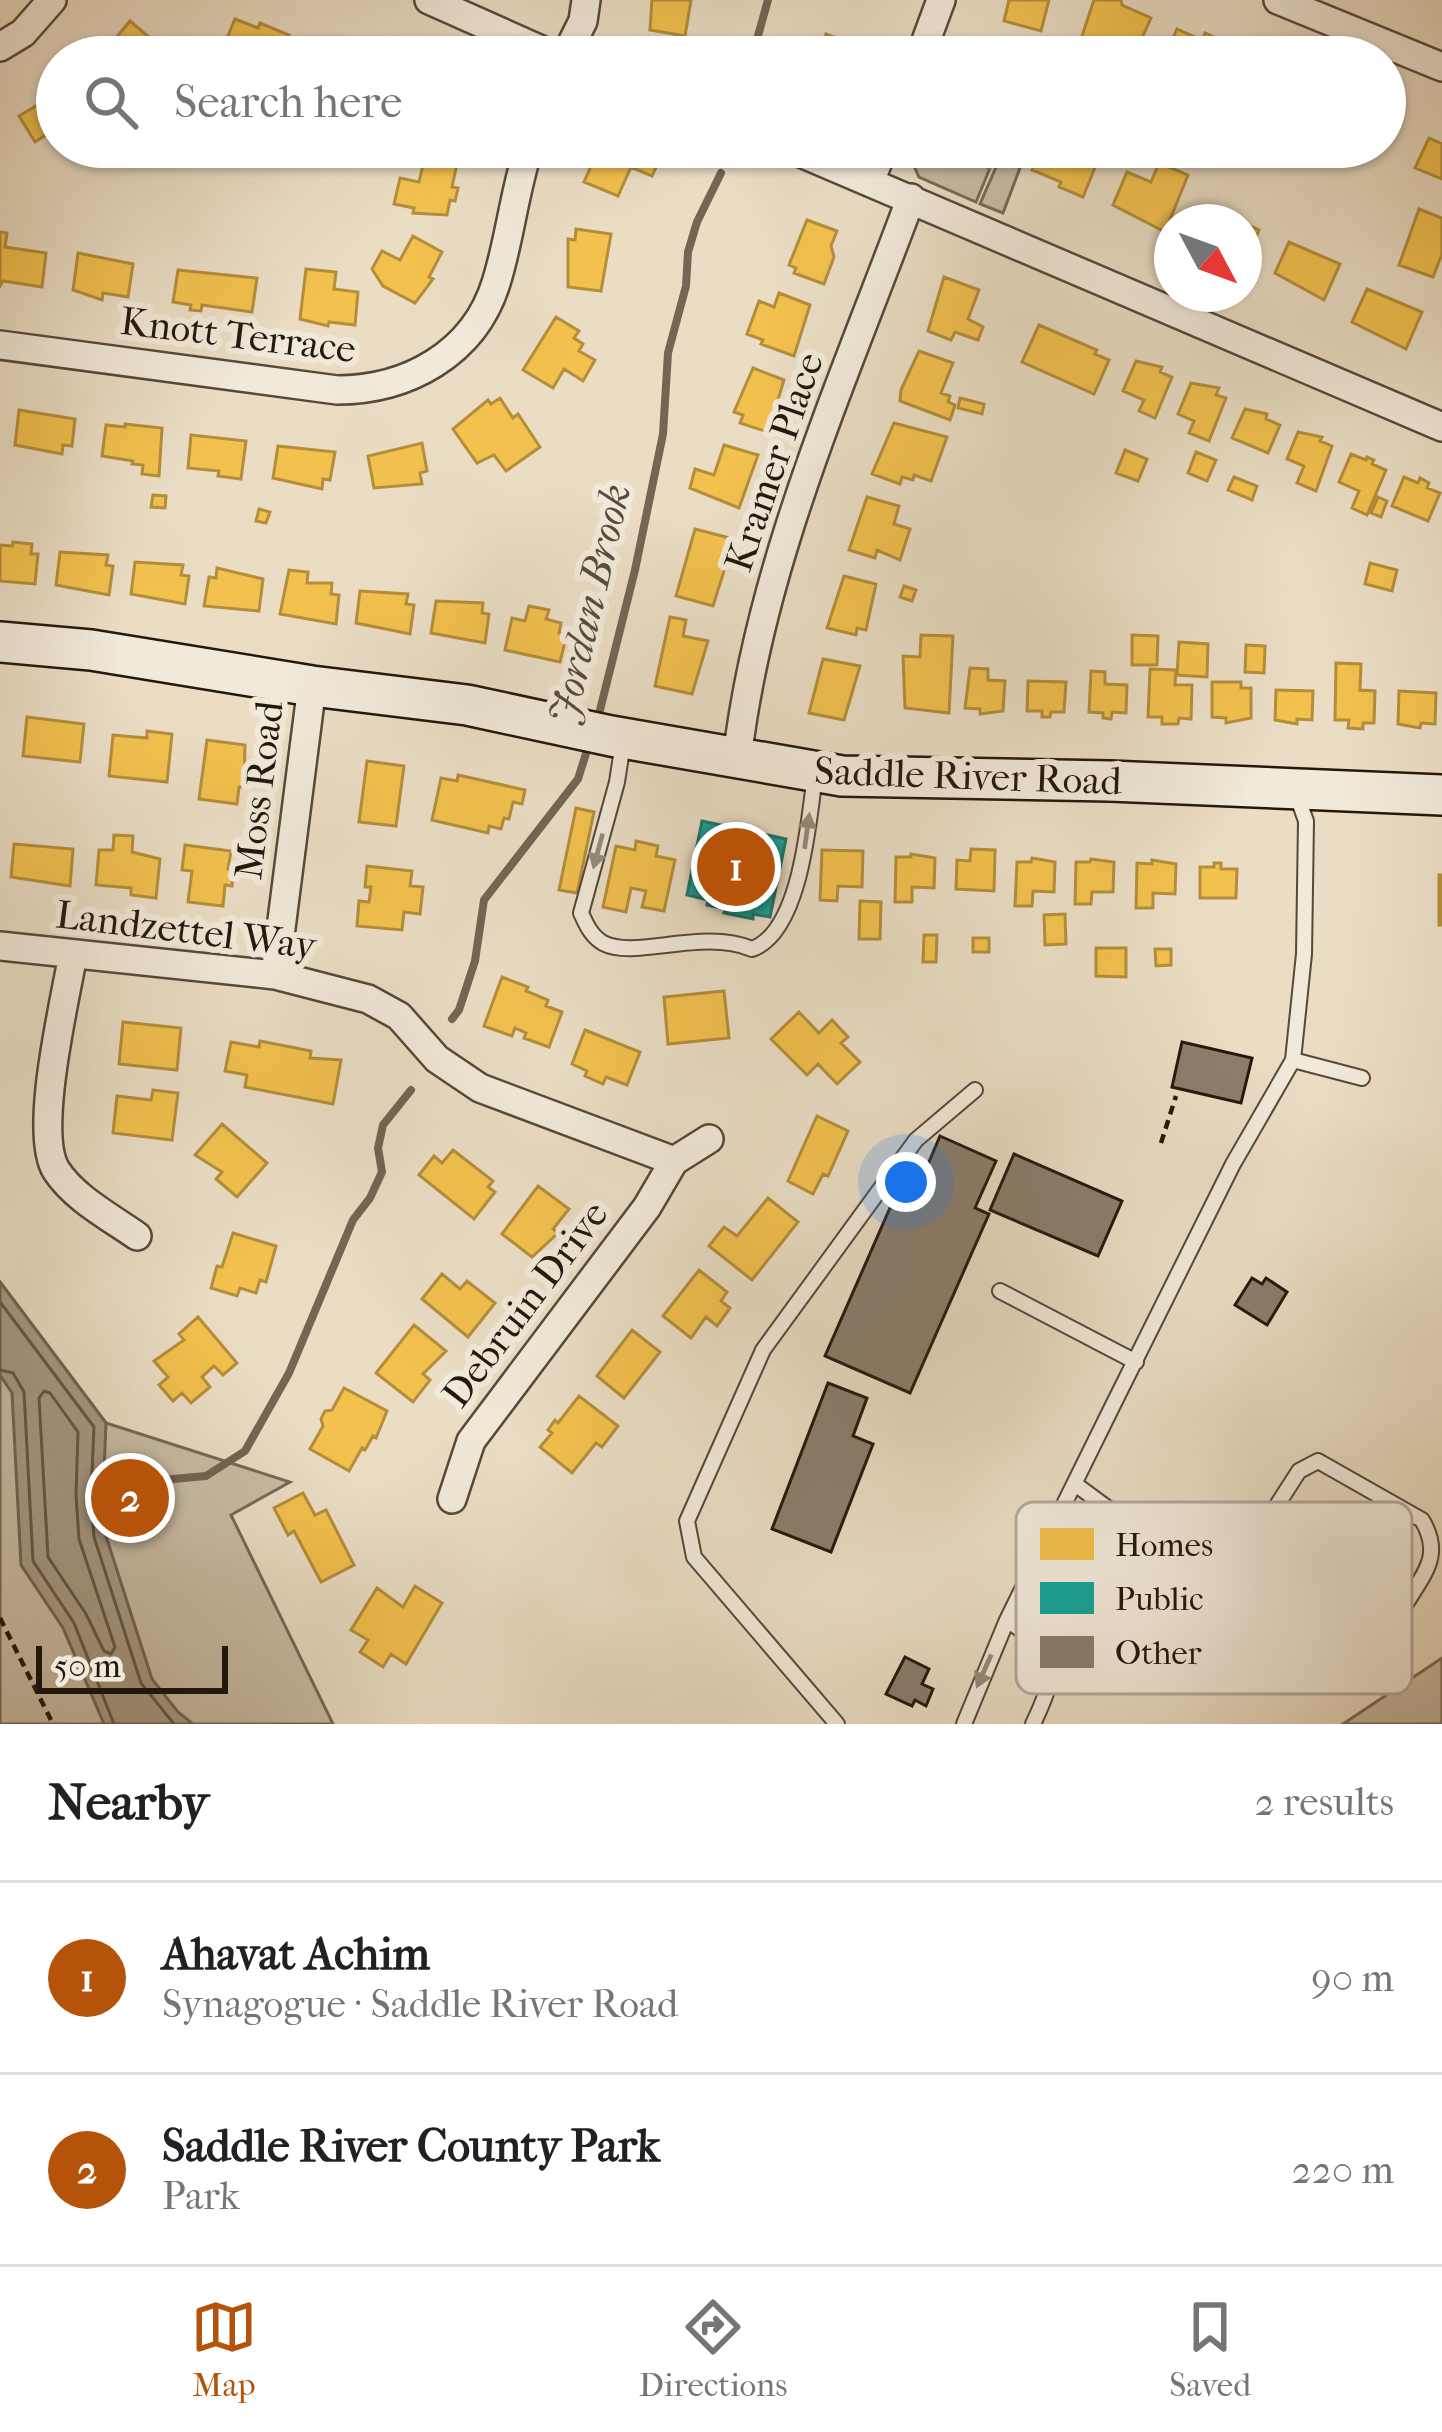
<!DOCTYPE html>
<meta charset="utf-8">
<style>
:root{--surface:#fff;--page:#f2f2f2;--text:#202124;--muted:#757577;--line:#e0e0e0;--accent:#b45309}
body{margin:0;font-family:"IM FELL French Canon",serif;background:var(--page);color:var(--text)}
.compass{position:absolute;left:1154px;top:204px;width:108px;height:108px;border-radius:50%;background:var(--surface);box-shadow:0 3px 9px #0004;rotate:131deg}
.scale{position:absolute;left:36px;bottom:30px;width:192px;box-sizing:border-box;padding-left:12px;border:6px solid #23180c;border-top:0;font-size:33px;line-height:42px;white-space:nowrap;color:#23180c;-webkit-text-stroke:9px #f1e9d9;paint-order:stroke}
.you{position:absolute;left:906px;top:1182px;width:42px;height:42px;margin:-30px;border:9px solid #fff;border-radius:50%;background:#1a73e8;box-shadow:0 0 0 18px #1a73e833}
.badge{display:grid;place-items:center;width:78px;height:78px;border-radius:50%;background:var(--accent);color:#fff;font-size:39px;font-weight:700}
.pin{position:absolute;translate:-50% -50%;border:6px solid #fff;box-shadow:0 3px 12px #0006}
.list{margin:0;padding:0;list-style:none}
h2{display:flex;justify-content:space-between;align-items:center;height:156px;margin:0;padding:0 48px;font-size:51px}
h2 small{font-size:39px;font-weight:400;color:var(--muted)}
.list li{display:grid;grid-template-columns:78px 1fr auto;gap:36px;align-items:center;box-sizing:border-box;height:192px;padding:0 48px;border-top:3px solid var(--line)}
.list b{display:block;font-size:45px;white-space:nowrap}
.list p{margin:0;font-size:39px;white-space:nowrap;color:var(--muted)}
.list em{font-size:39px;font-style:normal;color:var(--muted)}
.icon{flex:none;width:66px;height:66px;fill:none;stroke:currentColor;stroke-width:2;stroke-linecap:round;stroke-linejoin:round}
.map{position:relative;flex:none;width:1442px;height:1724px;overflow:hidden}
.search{position:absolute;background:var(--surface);box-shadow:0 3px 9px #0004;left:36px;right:36px;top:36px;height:132px;display:flex;align-items:center;gap:30px;box-sizing:border-box;padding:0 42px;border-radius:66px;color:var(--muted);font-size:45px}
.sheet{height:540px;background:var(--surface)}
nav{display:flex;justify-content:space-around;align-items:center;box-sizing:border-box;height:168px;border-top:3px solid var(--line);background:var(--surface);font-size:33px;color:var(--muted)}
nav a{display:grid;justify-items:center;gap:6px}
nav .on{color:var(--accent)}
.map>svg:first-child{display:block}
</style>
<div class="map">
<svg width="1442" height="1724" viewBox="0 0 1442 1724">
<rect width="100%" height="100%" fill="#eaddc4"/>
<filter id="stains"><feTurbulence type="fractalNoise" baseFrequency=".00167" numOctaves="4"/><feColorMatrix values="0 0 0 0 .2 0 0 0 0 .09 0 0 0 0 .02 0 0 0 .5 -.17"/></filter>
<radialGradient id="worn" r=".72"><stop offset=".6" stop-color="#630" stop-opacity="0"/><stop offset="1" stop-color="#630" stop-opacity=".3"/></radialGradient>
<!-- green -->
<path fill="#c8bca5" stroke="#766a58" stroke-width="3" d="M919,147l36,18 5,-10 30,13 -14,34 -57,-25 -5,-11z
M1014,156l9,4 -20,53 -23,-9 20,-46 7,3z
M0,1282l106,141 184,59 -59,33 102,209h-333z
M1442,1658v66h-99z"/>
<!-- water -->
<path fill="#a69a85" stroke="#726655" stroke-width="3" d="M0,1282l106,141 -3,72 2,38 47,146 26,33 15,12h-89l-41,-96 -42,-63 -9,-172 -12,-18z"/>
<!-- homes -->
<path fill="#f2c14e" stroke="#b48e3a" stroke-width="3" d="M652,0h39l-6,36 -35,-6z
M1009,0h40l-8,31 -37,-10z
M1094,0h27l1,5 29,13 -15,33 -29,-12 -8,18 -21,-9z
M235,19l23,9 2,-5 29,12 -10,22h-60z
M130,21l27,23 -5,6 6,5 -58,2z
M1177,29l25,11 3,-7 29,13 -5,11h-64z
M826,34l32,13 -4,10h-38z
M49,90l3,5 5,-3v40l-2,-3 -20,13 -16,-26 25,-15 -3,-5z
M1429,138l13,6v35l-27,-11z
M595,147h51l16,7 -10,22 -21,-9 -13,29 -34,-14 11,-25 -3,-2z
M961,147h38l-9,21 -32,-14z
M1042,147h26l30,13 -15,37 -24,-10 2,-5 -29,-12z
M426,152l32,7 -6,28 6,1 -3,13 -5,-1 -3,15 -34,-2 1,-5 -20,-4 6,-26 19,4z
M1159,163l29,12 -23,57 -52,-27 14,-33 24,10z
M1208,207l33,15h-40z
M1419,209l23,9v36l-9,23 -34,-12z
M807,220l30,11 -6,15 3,11 -10,27 -30,-11 2,-5 -7,-3z
M1244,223l15,7 -15,33z
M576,229l35,5 -10,57 -33,-4v-48l7,1z
M0,232l7,1 -2,14 41,6 -4,34 -39,-6 -3,5z
M413,236l29,16 -13,25 4,2 -18,24 -32,-17 -11,-17 10,-18 18,9z
M1289,242l51,22 -16,36 -49,-27z
M78,253l55,11 -5,33 -25,-4 -1,7 -29,-10z
M306,269l30,3 -2,17 24,3 -3,33 -26,-3 -1,4 -28,-7z
M178,270l79,8 -5,34 -50,-7 -1,6 -11,-1 1,-5 -18,-3z
M944,277l35,13 -11,29 15,8 -5,13 -23,-8 -4,8 -23,-9z
M1367,289l55,23 -16,37 -54,-27z
M779,293l31,12 -16,51 -33,-12 2,-4 -16,-6 12,-33 15,6z
M556,317l23,14 -5,7 9,6 -4,7 16,9 -12,21 -19,-12 -11,19 -30,-18z
M1039,325l58,25 -2,4 14,6 -15,34 -72,-32z
M919,351l34,12 -12,30 9,3 -2,6 7,3 -5,15 -50,-19 1,-11z
M1136,361l26,6 -2,5 12,5 -17,41 -16,-7 5,-11 -21,-9z
M753,368l31,12 -16,52 -28,-9 3,-8 -9,-3z
M1191,383l28,5 -3,7 10,3 -17,43 -20,-8 5,-12 -16,-7z
M500,398l13,20 5,-4 22,33 -34,24 -12,-16 -17,8 -24,-34 35,-29 3,4z
M960,398l24,6 -2,10 -24,-6z
M1245,409l22,5 -1,5 14,6 -12,28 -36,-15z
M19,410l56,9 -3,27 -9,-1 -1,9 -47,-9z
M894,423l53,14 -16,44 -17,-6 -1,5 -11,-3 -2,7 -28,-10z
M125,424l37,4 -3,48 -17,-2 1,-9 -11,-1 1,-3 -31,-5 4,-31 19,2z
M1298,432l24,5 -2,4 12,5 -16,45 -19,-8 7,-17 -17,-7z
M191,435l55,6 -5,38 -23,-3 1,-5 -31,-3z
M422,443l5,28 -7,2 2,11 -48,4 -6,-32z
M724,445l34,10 -19,53 -49,-20 5,-19 19,6z
M278,446l57,6 -5,28 -7,-1 -1,10 -49,-11z
M1125,450l22,9 -9,22 -22,-8z
M1196,452l20,8 -9,21 -19,-8z
M1351,454l15,6 1,-3 7,3 -2,4 14,6 -19,45 -15,-7 7,-17 -20,-9z
M1234,477l23,9 -5,14 -24,-10z
M1404,477l14,6 2,-5 9,5 -2,5 13,5 -12,28 -36,-15z
M153,495l13,1 -1,12 -14,-1z
M867,497l32,9 -5,18 16,5 -10,31 -23,-10 -2,8 -26,-8z
M1378,497l9,4 -6,16 -10,-4z
M259,509l11,3 -4,11 -10,-2z
M695,529l35,9 -4,16 3,1 -16,51 -37,-10z
M13,542l19,2 -1,10h7l-3,30 -35,-3v-36l12,1z
M60,552l48,3 -2,10 7,1 -4,29 -53,-10z
M135,562l48,3 -2,10 8,1 -4,28 -54,-10z
M1370,563l27,7 -5,21 -27,-7z
M217,568l46,11 -4,32 -55,-5 5,-29 7,1z
M289,570l19,2 -1,11h25l-1,11 8,1 -3,29 -56,-10z
M844,576l32,8 -10,46 -9,-2 -1,7 -29,-7z
M904,586l12,4 -4,11 -12,-4z
M360,591l48,3 -2,10 8,1 -4,29 -54,-11z
M436,601l47,2 -1,10 7,1 -4,29 -54,-10z
M529,606l20,4 -3,9 15,4 -2,10 8,1 -7,28 -55,-12 7,-32 13,3z
M670,617l16,3 -3,16 25,5 -16,53 -37,-8z
M921,635l32,1 -4,77 -44,-5 -2,-52 17,1z
M1132,635l26,1 -1,29h-25z
M1179,642l29,2 -1,33 -30,-2z
M1246,645l19,1 -1,27 -19,-1z
M823,659l37,7 -16,54 -35,-7z
M1336,663l25,1 -1,26 15,1 -1,32h-11v6l-15,-1 1,-8h-14z
M970,668l18,1v11l17,1 -2,30 -23,3v-5l-15,-1z
M1150,669l26,1 -1,15h17l-1,34 -12,-1 -1,6h-16v-7h-14z
M1091,671l14,1v12l22,1 -1,28 -14,-1 -1,7 -8,-1v-5l-14,-1z
M1028,681l38,1 -2,30h-13l-1,5h-8v-6h-15z
M1212,682h29v6h10v30l-25,5v-5l-14,-1z
M1276,690l37,1 -1,29 -15,-1v5l-22,-4z
M1399,691l37,2 -1,31 -14,-1 -1,5 -22,-4z
M27,717l57,7 -4,38 -57,-6z
M147,731l25,3 -5,48 -58,-6 4,-41 34,3z
M207,740l38,5 -1,42h-5l-2,17 -38,-5z
M367,761l37,5 -8,60 -37,-4z
M458,775l67,15 -3,14 -9,-2 -4,17 -5,-1 -3,11 -12,-3 -1,7 -56,-13 9,-42 16,3z
M576,808l18,4 -17,81 -18,-3z
M114,835l19,1 -1,16 28,7 -4,39 -25,-3v-7l-35,-3 3,-35h14z
M636,841l22,5 -2,10 19,4 -11,51 -22,-4 4,-16 -15,-3 -5,24 -23,-5 13,-61 19,4z
M14,844l59,5 -3,37 -59,-9z
M185,845l46,6 -3,18 6,1 -2,16 -7,-1 -2,21 -35,-4 4,-31 -10,-1z
M971,849l24,1 -1,41 -38,-2 1,-29 13,1z
M822,850l41,1 -1,36 -24,-1 -1,15 -17,-1z
M911,854l24,4 -1,30 -22,-1v15h-17l1,-45h15z
M1032,858l23,4 -1,30 -21,-1 -1,15h-17l2,-44h14z
M1091,859l23,3 -1,30h-21l-1,12h-16l1,-42h14z
M1152,860l24,4 -1,30 -22,-1v15h-17l1,-45 15,1z
M1214,863h7v6h16l-1,29h-36v-31h14z
M367,866l45,5 -2,15 13,1 -3,27 -16,-2 -2,18 -45,-4 2,-25 10,1 2,-15h-6z
M1439,875h3v50h-3z
M860,901l21,1 -1,37h-21z
M1065,914l1,30 -21,1 -1,-30z
M924,935h13l-1,27h-13z
M973,938h16v14h-16z
M1096,948h30v29l-30,-1z
M1155,949h16v16l-15,1z
M502,977l26,10 -2,4 22,9 -2,6 16,6 -13,35 -25,-9 2,-5 -11,-5 -3,8 -28,-10z
M724,991l5,47 -61,6 -4,-47z
M799,1012l20,21 13,-13 16,17 -7,6 19,19 -23,22 -19,-20 -11,11 -36,-36z
M123,1022l58,6 -4,42 -58,-6z
M585,1030l55,22 -13,33 -21,-8 -3,7 -18,-8 2,-5 -15,-7z
M260,1041l51,10 -1,7 31,2 -8,44 -88,-17 2,-12 -22,-4 6,-29 28,5z
M153,1090l25,3 -6,47 -59,-7 4,-37 34,4z
M817,1116l31,15 -20,45 -5,-2 -10,20 -25,-13z
M222,1124l45,39 -30,34 -21,-18 6,-7 -27,-17z
M453,1150l40,31 -5,6 7,5 -21,27 -55,-44 15,-19 8,7z
M538,1186l31,23 -16,20 5,4 -26,24 -30,-23z
M768,1198l30,24 -46,58 -43,-34 15,-19 13,9z
M233,1233l43,13 -10,36 -6,-2 -4,13 -16,-5 -3,8 -26,-8 6,-22 5,1z
M699,1270l28,22 -6,9 9,7 -13,18 -11,-9 -15,21 -28,-22z
M442,1274l18,15 7,-8 28,22 -27,34 -46,-38z
M198,1317l39,46 -14,12 -9,-9 -12,11 8,10 -19,16 -9,-10 -9,8 -14,-16 9,-8 -14,-16 30,-21 -5,-6z
M414,1325l32,26 -23,23 7,6 -17,22 -37,-29z
M632,1330l28,22 -36,46 -27,-22z
M344,1388l43,23 -11,27 -3,-2 -8,14 -3,-2 -13,23 -39,-22 13,-23 -2,-7 4,-8 7,-1z
M579,1396l39,30 -16,21 -6,-4 -24,30 -32,-26 12,-14 -4,-3 7,-10 3,3z
M303,1493l12,22 11,-5 28,55 -33,17 -27,-51 -6,4 -14,-27z
M415,1586l27,17 -36,61 -15,-10 -8,13 -23,-15 8,-12 -17,-10 26,-42 26,19z"/>
<!-- public -->
<path fill="#17a398" stroke="#1b796e" stroke-width="3" d="M702,821l84,18 -16,78 -17,-3v5l-29,-6 2,-4 -19,-4 1,-5 -21,-5z"/>
<g fill="none" stroke-linecap="round" stroke-linejoin="round">
<!-- shore -->
<path stroke="#645948" stroke-width="3" d="M0,1302l94,125 -3,68 3,42 47,146 33,41
M0,1370l13,3 11,19 9,169 41,62 40,101
M44,1391l6,2 28,39 -2,63 3,44 36,108 -4,7 -7,-3 -18,-37 -38,-57 -9,-159z"/>
<!-- stream -->
<path stroke="#726655" stroke-width="8" d="M752,57l16,-57
M598,718l37,-148 28,-136 5,-81 18,-67 2,-34 9,-30 24,-49
M452,1019l7,-9 16,-49 9,-61 94,-121 11,-35
M96,1477l44,5 66,-6 39,-25 44,-78 64,-153 17,-22 12,-26 -4,-24 5,-23 28,-35"/>
</g>
<!-- building -->
<path fill="#8a7e6c" stroke="#23180c" stroke-width="3" d="M1182,1042l70,16 -11,45 -69,-16z
M940,1136l56,25 -21,47 14,6 -79,179 -85,-37 79,-180 16,7z
M1014,1154l108,47 -24,55 -108,-46z
M1252,1278l10,6 4,-6 21,14 -20,33 -32,-20z
M828,1383l39,15 -14,38 20,8 -42,108 -59,-23z
M905,1657l24,12 -7,15 11,5 -7,17 -11,-6 -3,6 -26,-12z"/>
<g fill="none" stroke-linecap="round" stroke-linejoin="round">
<defs>
<path id="service" d="M623,743l-6,39 -36,131c5,11 10,23 22,30 32,17 99,-15 149,6 49,-17 57,-130 63,-175
M1293,1060l69,18
M1000,1291l136,71
M1075,1484c39,29 243,179 279,177 28,-2 41,-38 53,-59 19,-31 35,-48 15,-82l-104,-59 -19,10 -75,117
M1007,1620c52,35 52,49 26,104
M837,1724l-143,-167 -7,-36 76,-171 153,-210 59,-50
M964,1724l43,-104 107,-217 119,-239 60,-104 11,-106 2,-133 -9,-25"/>
<path id="minor" d="M429,0l128,57
M1278,0l164,67
M0,47l23,-14 29,-33
M565,57l18,-36 3,-21
M920,57l21,-57
M787,147l655,280
M870,181l14,-34
M0,345l337,45c70,0 137,-36 159,-107 14,-44 18,-91 33,-136
M737,759c23,-196 106,-377 174,-561
M0,946l275,29 93,24 31,17 38,43 43,29 194,73
M73,954c-8,47 -40,178 -17,216 18,28 54,47 81,66
M275,975l37,-289
M452,1499l19,-58 176,-234 27,-46 35,-22"/>
<path id="secondary" d="M0,642l91,8 221,36 155,19 144,31 231,40 268,5 332,14"/>
</defs>
<!-- service casing -->
<use href="#service" stroke="#55493a" stroke-width="18"/>
<!-- minor casing -->
<use href="#minor" stroke="#55493a" stroke-width="32"/>
<!-- secondary casing -->
<use href="#secondary" stroke="#23180c" stroke-width="44"/>
<!-- path -->
<path stroke="#23180c" stroke-width="4.5" stroke-dasharray="9 6" stroke-linecap="butt" d="M1161,1143l15,-47
M0,1618l53,106"/>
<!-- service -->
<use href="#service" stroke="#f1e9d9" stroke-width="14"/>
<!-- minor -->
<use href="#minor" stroke="#f1e9d9" stroke-width="27"/>
<!-- secondary -->
<use href="#secondary" stroke="#f1e9d9" stroke-width="39"/>
</g>
<!-- one-way arrows -->
<defs><path id="oneway-solid" d="M-6-.8H1V-3.2L6.5 0L1 3.2V.8H-6Z" transform="scale(3)"/></defs>
<g fill="#948b7d">
<use href="#oneway-solid" transform="translate(807 831) rotate(-82)"/>
<use href="#oneway-solid" transform="translate(598 851) rotate(105)"/>
<use href="#oneway-solid" transform="translate(984 1671) rotate(114)"/>
</g>
<g text-anchor="middle" dominant-baseline="central" stroke-width="12" stroke-linejoin="round" paint-order="stroke">
<!-- street labels -->
<g font-size="39" fill="#23180c" stroke="#f1e9d9">
<text transform="translate(238 335) rotate(7)">Knott Terrace</text>
<text transform="translate(774 462) rotate(-71)">Kramer Place</text>
<text transform="translate(968 776) rotate(2)">Saddle River Road</text>
<text transform="translate(259 790) rotate(-83)">Moss Road</text>
<text transform="translate(186 930) rotate(7)">Landzettel Way</text>
<text transform="translate(525 1304) rotate(-53)">Debruin Drive</text>
</g>
<!-- water labels -->
<g font-size="42" font-style="italic" fill="#574c3c" stroke="#f1e9d9">
<text transform="translate(590 604) rotate(-77)">Jordan Brook</text>
</g>
</g>
<!-- legend -->
<rect x="1016" y="1502" width="396" height="192" rx="18" fill="#f1e9d9" stroke="#b3aa9c" stroke-width="3"/>
<rect x="1040" y="1528" width="54" height="32" fill="#f2c14e"/>
<rect x="1040" y="1582" width="54" height="32" fill="#17a398"/>
<rect x="1040" y="1636" width="54" height="32" fill="#8a7e6c"/>
<g font-size="33" fill="#23180c">
<text x="1115" y="1556">Homes</text>
<text x="1115" y="1610">Public</text>
<text x="1115" y="1664">Other</text>
</g>
<rect width="100%" height="100%" filter="url(#stains)"/>
<rect width="100%" height="100%" fill="url(#worn)"/>
</svg>
<svg class="compass" viewBox="-18 -18 36 36"><path d="M0-13l5 13h-10z" fill="#e53935"/><path d="M0 13l5-13h-10z" fill="#757577"/></svg>
<div class="scale">50 m</div>
<div class="you"></div>
<div class="pin badge" style="left:736px;top:867px">1</div>
<div class="pin badge" style="left:130px;top:1498px">2</div>
<div class="search"><svg class="icon" aria-label="search" viewBox="0 0 24 24"><circle cx="10" cy="10" r="6"/><path d="M15 15l6 6"/></svg>Search here</div>
</div>
<section class="sheet">
<h2>Nearby<small>2 results</small></h2>
<ul class="list">
<li><span class="badge">1</span><div><b>Ahavat Achim</b><p>Synagogue · Saddle River Road</p></div><em>90 m</em></li>
<li><span class="badge">2</span><div><b>Saddle River County Park</b><p>Park</p></div><em>220 m</em></li>
</ul>
</section>
<nav>
<a class="on"><svg class="icon" aria-label="map" viewBox="0 0 24 24"><path d="M3 6l6-2 6 2 6-2v14l-6 2-6-2-6 2zM9 4v14M15 6v14"/></svg>Map</a>
<a><svg class="icon" aria-label="directions" viewBox="0 0 24 24"><path d="M12 3l9 9-9 9-9-9zM9 14v-3h6M13 9l2 2-2 2"/></svg>Directions</a>
<a><svg class="icon" aria-label="saved" viewBox="0 0 24 24"><path d="M7 4h10v16l-5-4-5 4z"/></svg>Saved</a>
</nav>
